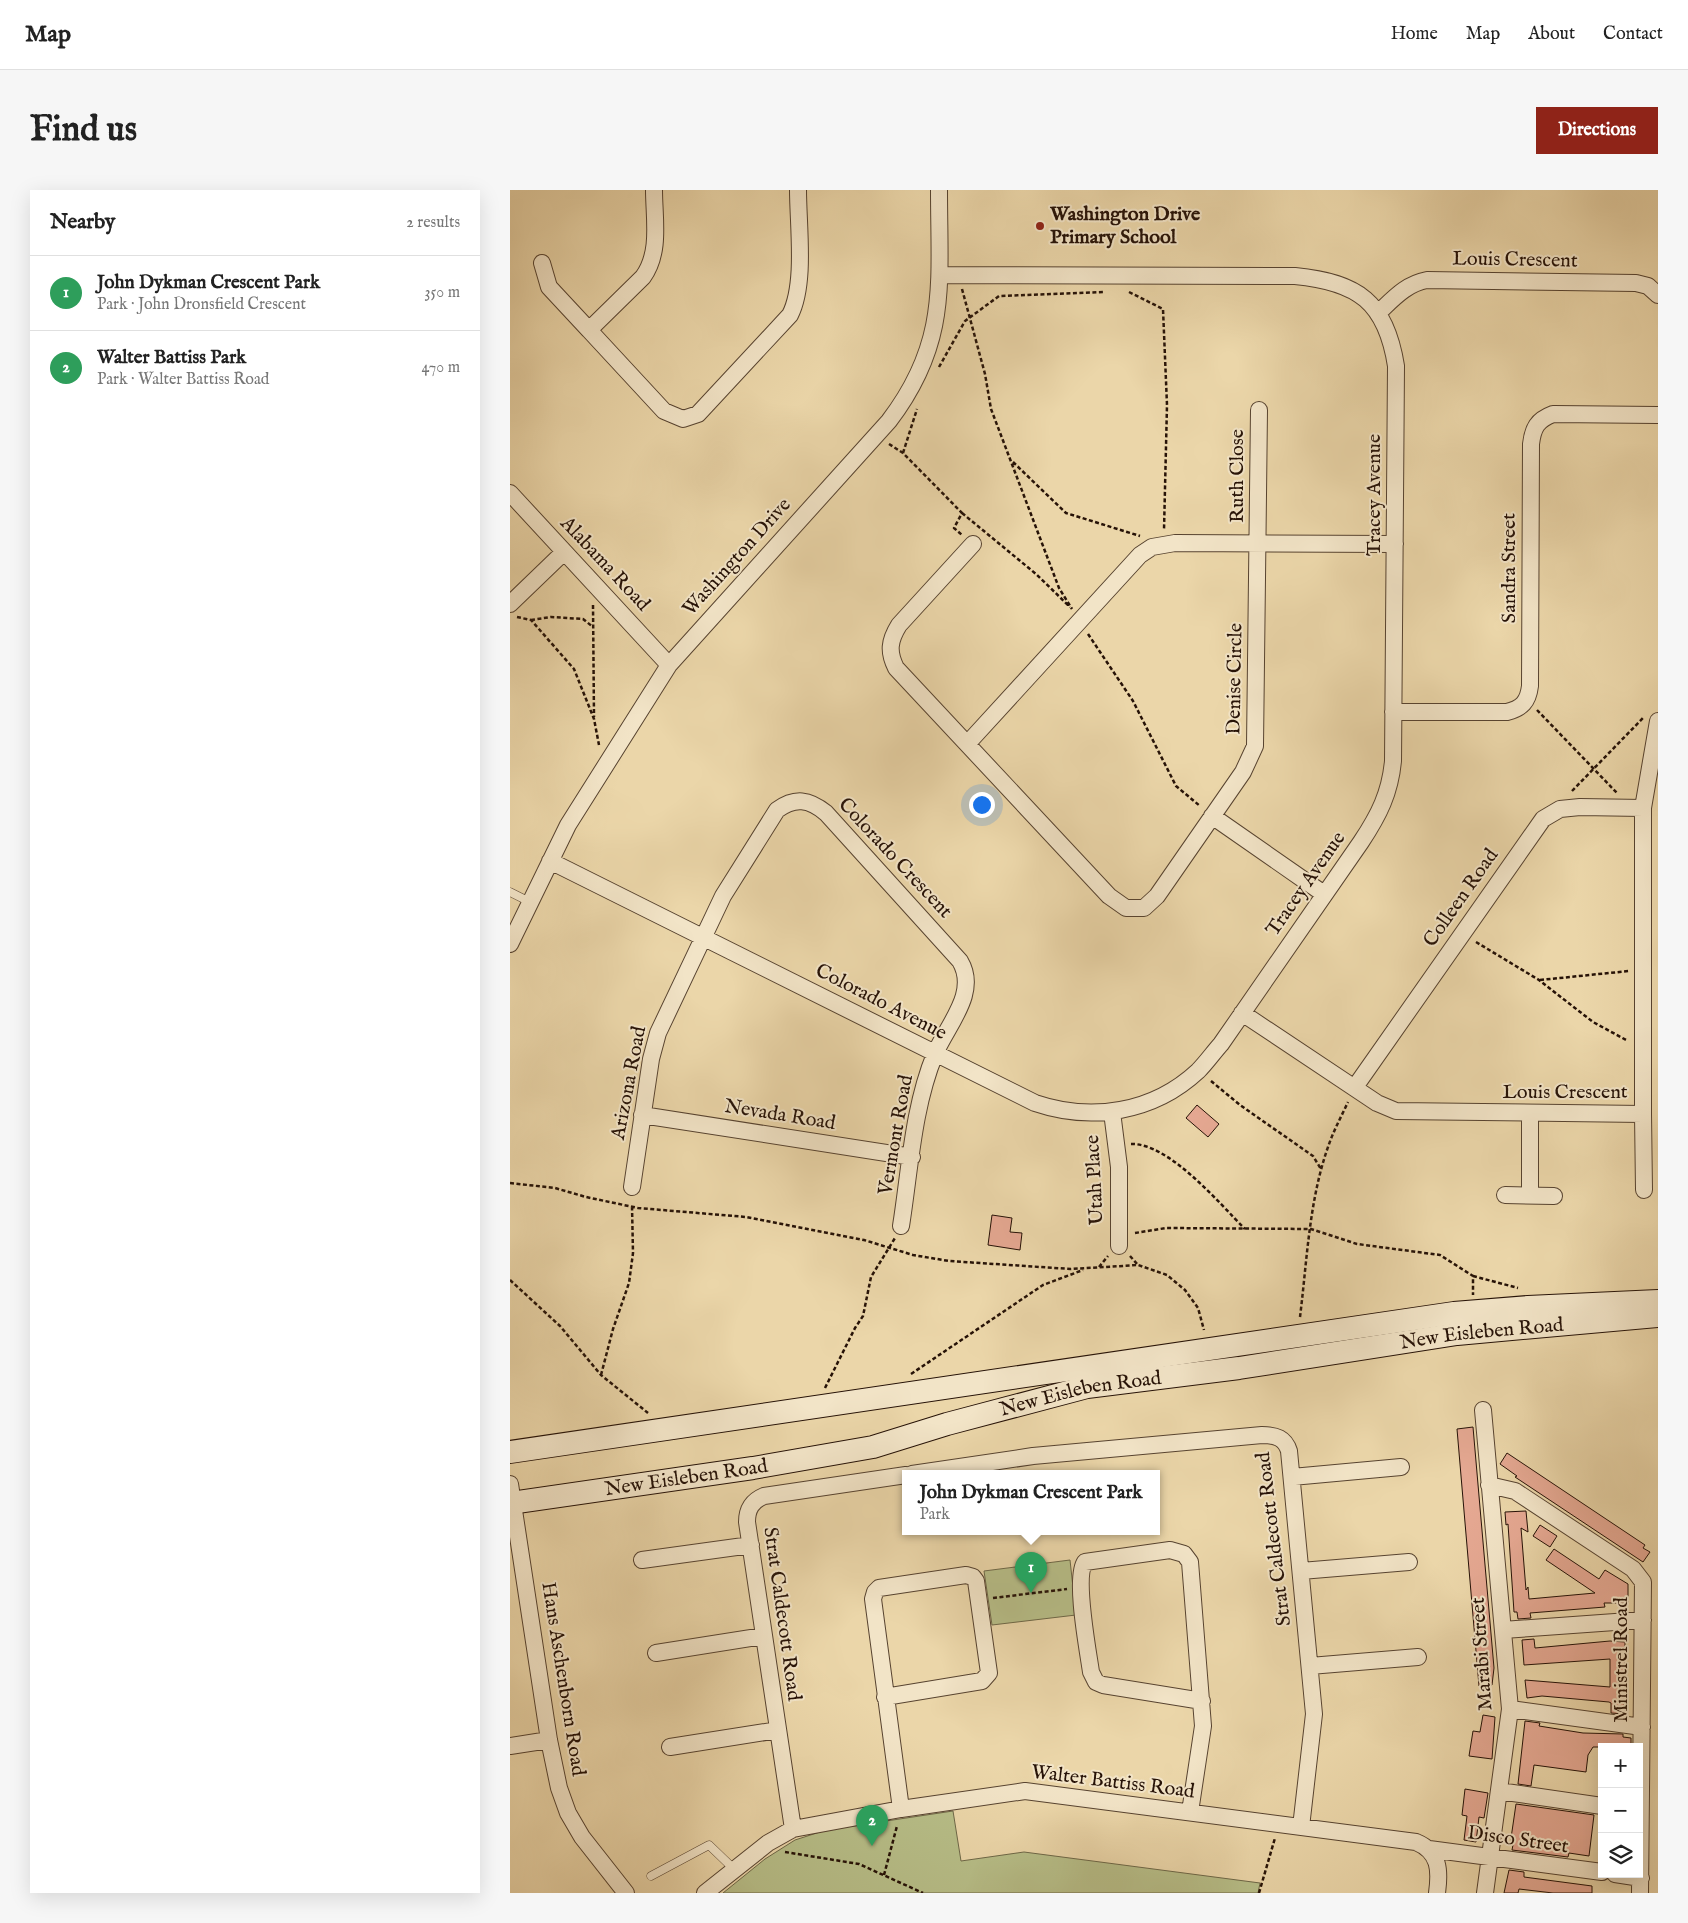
<!DOCTYPE html>
<meta charset="utf-8">
<style>
:root{--surface:#fff;--page:#f6f6f6;--text:#222;--muted:#767676;--line:#e0e0e0;--accent:#8f2418}
body{margin:0;font-family:"IM FELL English",serif;background:var(--page);color:var(--text)}
.controls{position:absolute;right:15px;bottom:15px;display:grid;overflow:hidden;border-radius:0px;box-shadow:0 5px 20px #0002}
.controls button{width:45px;height:45px;display:grid;place-items:center;padding:0;border:0;border-bottom:1px solid var(--line);background:var(--surface);color:var(--text);font:25px sans-serif}
.you{position:absolute;left:471px;top:614px;width:18px;height:18px;margin:-12px;border:4px solid #fff;border-radius:50%;background:#1a73e8;box-shadow:0 0 0 8px #1a73e833}
.badge{display:grid;place-items:center;width:32px;height:32px;border-radius:50%;background:var(--accent);color:#fff;font-size:16px;font-weight:700}
.pin{position:absolute;translate:-50% -41px;filter:drop-shadow(0 1px 2px #0008)}
.pin::after{content:'';position:absolute;top:26px;width:18px;height:15px;background:inherit;clip-path:polygon(0 0,100% 0,50% 100%)}
.popup{position:absolute;left:392px;top:1280px;width:258px;height:65px;box-sizing:border-box;display:grid;place-content:center;border-radius:0px;background:var(--surface);filter:drop-shadow(0 1px 4px #0005);font-size:16px;white-space:nowrap;color:var(--muted)}
.popup b{font-size:19px;color:var(--text)}
.popup::after{content:'';position:absolute;left:50%;top:100%;margin-left:-10px;border:10px solid transparent;border-top-color:var(--surface)}
.list{margin:0;padding:0;list-style:none}
h2{display:flex;justify-content:space-between;align-items:center;height:65px;margin:0;padding:0 20px;font-size:21px}
h2 small{font-size:16px;font-weight:400;color:var(--muted)}
.list li{display:grid;grid-template-columns:32px 1fr auto;gap:15px;align-items:center;box-sizing:border-box;height:75px;padding:0 20px;border-top:1px solid var(--line)}
.list b{display:block;font-size:19px;white-space:nowrap}
.list p{margin:0;font-size:16px;white-space:nowrap;color:var(--muted)}
.list em{font-size:16px;font-style:normal;color:var(--muted)}
.icon{flex:none;width:28px;height:28px;fill:none;stroke:currentColor;stroke-width:2;stroke-linecap:round;stroke-linejoin:round}
.map{position:relative;flex:none;width:1148px;height:1703px;overflow:hidden;border-radius:0px}
header{display:flex;align-items:center;gap:30px;box-sizing:border-box;height:70px;padding:0 25px;background:var(--surface);border-bottom:1px solid var(--line)}
header strong{font-size:24px}
nav{display:flex;gap:28px;margin-inline-start:auto;font-size:18px}
.intro{display:flex;align-items:center;justify-content:space-between;box-sizing:border-box;height:120px;padding:0 30px}
h1{margin:0;font-size:35px}
.button{padding:12px 22px;border-radius:0px;background:var(--accent);color:#fff;font-size:18px;font-weight:700}
main{display:flex;gap:30px;padding:0 30px}
aside{flex:1;background:var(--surface);border-radius:0px;box-shadow:0 5px 20px #0002}
.map>svg:first-child{display:block}
</style>
<header>
<strong>Map</strong>
<nav><a>Home</a><a>Map</a><a>About</a><a>Contact</a></nav>
</header>
<div class="intro"><h1>Find us</h1><a class="button">Directions</a></div>
<main>
<aside>
<h2>Nearby<small>2 results</small></h2>
<ul class="list">
<li><span class="badge" style="background:#2e9e5b">1</span><div><b>John Dykman Crescent Park</b><p>Park · John Dronsfield Crescent</p></div><em>350 m</em></li>
<li><span class="badge" style="background:#2e9e5b">2</span><div><b>Walter Battiss Park</b><p>Park · Walter Battiss Road</p></div><em>470 m</em></li>
</ul>
</aside>
<div class="map">
<svg width="1148" height="1703" viewBox="0 0 1148 1703">
<rect width="100%" height="100%" fill="#ebd6a9"/>
<filter id="stains"><feTurbulence type="fractalNoise" baseFrequency=".004" numOctaves="4"/><feColorMatrix values="0 0 0 0 .2 0 0 0 0 .09 0 0 0 0 .02 0 0 0 .5 -.17"/></filter>
<radialGradient id="worn" r=".72"><stop offset=".6" stop-color="#630" stop-opacity="0"/><stop offset="1" stop-color="#630" stop-opacity=".3"/></radialGradient>
<!-- green -->
<path fill="#b7be88" stroke="#6e6848" d="M560,1370l6,55 -84,10 -8,-54z
M443,1621l8,50 63,-9 236,31 -2,10h-535l42,-34 30,-19 31,-10z"/>
<!-- building -->
<path fill="#e5a892" stroke="#261207" d="M687,915l22,19 -11,13 -22,-19z
M482,1025l20,3 -2,14 12,1 -2,17 -32,-5z
M963,1237l21,241 -2,17 -13,1 -22,-257z
M997,1263l138,92 -2,3 7,4 -7,10 -128,-85 2,-1 -17,-12z
M1016,1321l2,21 -7,-4 5,62 2,-3 1,12 66,-6 -49,-33 8,-11 45,30 6,-9 23,14v19h-24l1,4 -75,6 1,5 -13,1 -1,-7h-3l-6,-88 -2,1 -1,-13z
M1030,1335l17,11 -7,11 -17,-11z
M1024,1449l1,9 75,-7 15,1 -1,72 -13,-1v-10l-2,-1 -67,-6 -15,2 -2,-18 85,7v-28l-86,6 -2,-25z
M973,1525l12,2 -3,42 -23,-3 4,-25 7,1z
M1015,1531l15,2 -1,3 44,7 40,1v3l8,1v9h-38l-5,8 -2,17 -52,-7 -3,21 -13,-2z
M955,1599l23,4 -4,25 -5,-1 -3,25 -12,-2 3,-24 -5,-1z
M1006,1614l78,11 -5,41 -20,-3 -1,4 -56,-7 1,-5h-3z
M999,1680l15,2v5l68,9v7h-39l-34,-4 -1,4h-14z"/>
<g fill="none" stroke-linecap="round" stroke-linejoin="round">
<defs>
<path id="service" d="M0,702l20,10
M141,1686l58,-31 26,25"/>
<path id="minor" d="M144,0c0,29 7,62 -11,87l-54,53 75,81 19,8 15,-5 92,-99c16,-31 8,-89 8,-125
M32,73l7,24 40,43
M869,122c15,-14 27,-28 48,-32l209,3 12,3 10,9
M0,303l159,172
M463,354l-74,81c-10,16 -11,27 -3,43l213,228 17,12h18l13,-12 86,-124 12,-26 4,-336
M0,414l54,-52
M883,522h114c15,-4 21,-10 23,-26l1,-242c2,-16 6,-24 22,-30l105,1
M458,553l172,-188 12,-8 23,-4 220,1
M702,626l112,78
M40,671l485,242c56,19 118,10 163,-32 8,-8 15,-18 23,-27l140,-202c18,-27 29,-49 32,-81l3,-395c-10,-64 -38,-84 -101,-90l-355,-1
M0,754l58,-119 101,-160 220,-244c60,-79 50,-137 50,-231
M732,823l135,90 19,8 247,3v-306l15,-87
M845,897l188,-268 17,-10 20,-2 63,1
M602,922l7,55v79
M1020,923v82
M1133,924l1,76
M132,925l270,42
M122,997l19,-128 7,-26 65,-137 54,-86c18,-13 32,-11 49,3l134,148c19,32 -13,64 -25,93 -22,53 -25,115 -34,172
M995,1005l49,1
M973,1220l27,299 -25,184
M402,1284l121,-18 229,-21c14,0 23,3 27,16l25,263 -13,113
M782,1287l109,-10
M0,1294l39,256 10,48 9,25 14,24 44,56
M979,1295l26,6 118,78 10,13 -3,311
M132,1370l109,-15
M791,1381l108,-9
M993,1440l140,-10
M146,1463l108,-17
M800,1476l108,-9
M375,1507l97,-16 7,-8 -13,-92 -3,-4 -7,-2 -87,13 -4,4 -2,7 28,210
M1000,1519l132,18
M0,1556l39,-6
M160,1557l108,-17
M989,1601l103,15
M680,1622l13,-86 -13,-164 -6,-8 -14,-4 -85,12c-11,15 3,89 6,110l5,10 7,3 99,16
M283,1639l-46,-307c0,-13 5,-21 17,-26l142,-21
M919,1659l173,23
M1105,1684l26,4
M195,1703l63,-50 25,-14 108,-20 124,-18 391,51c24,10 24,29 21,51"/>
<g id="secondary">
<path d="M0,1262l944,-139 74,-6 130,-6"/>
<path id="s1" d="M0,1313l243,-35 120,-21 74,-23 140,-37 152,-19 218,-34 201,-18"/>
</g>
</defs>
<!-- service casing -->
<use href="#service" stroke="#574330" stroke-width="9"/>
<!-- minor casing -->
<use href="#minor" stroke="#574330" stroke-width="18"/>
<!-- secondary casing -->
<use href="#secondary" stroke="#261207" stroke-width="24"/>
<!-- path -->
<path stroke="#261207" stroke-width="2.5" stroke-dasharray="4 2.5" stroke-linecap="butt" d="M452,99l23,85 6,35 68,179 13,21
M619,102l34,17 4,96 -3,125
M429,177l26,-46 34,-25 104,-4
M379,254l14,9 59,60 -8,15 8,7
M393,263l14,-44
M503,272l53,51 74,23
M452,323l74,61 34,33
M83,415l1,112
M7,427l14,3 43,49 20,50 5,26
M21,430l20,-3 32,2 10,8
M578,444l45,67 43,85 24,20
M1027,520l80,83
M1062,601l71,-73
M966,752l63,38 54,42 35,19
M1030,790l89,-9
M701,891l29,24 73,51 8,13
M621,954c38,-1 88,59 114,85
M0,993l45,5 31,9 52,11 108,9 118,23 49,15 36,6 122,8 67,-4 29,10 18,15 13,18 6,22
M625,1043l31,-5 145,1 46,15 83,11 33,21v19
M620,1066l8,9
M589,1077l9,-11
M963,1086l45,12
M0,1090l50,46 41,49 47,38
M790,1127c7,-56 9,-116 28,-170 5,-15 13,-30 20,-45
M401,1184l132,-89 40,-15
M91,1185l12,-46 16,-46 4,-30 -1,-47
M315,1198l30,-60 8,-12 8,-39 24,-39
M483,1408l74,-9
M275,1662l74,12 64,29
M374,1685l13,-49
M749,1703l16,-55"/>
<!-- service -->
<use href="#service" stroke="#f2e4c7" stroke-width="8"/>
<!-- minor -->
<use href="#minor" stroke="#f2e4c7" stroke-width="16"/>
<!-- secondary -->
<use href="#secondary" stroke="#f2e4c7" stroke-width="22"/>
</g>
<!-- markers -->
<circle fill="#8f2418" stroke="#f2e4c7" stroke-width="2" cx="530" cy="36" r="5"/>
<g text-anchor="middle" dominant-baseline="central" stroke-width="4" stroke-linejoin="round" paint-order="stroke">
<!-- poi labels -->
<g font-size="20" font-weight="bold" fill="#261207" stroke="#f2e4c7" text-anchor="start">
<text x="540" y="24">Washington Drive<tspan x="540" dy="23">Primary School</tspan></text>
</g>
<!-- street labels -->
<g font-size="20" fill="#261207" stroke="#f2e4c7">
<text transform="translate(1005 70) rotate(1)">Louis Crescent</text>
<text transform="translate(727 286) rotate(-90)">Ruth Close</text>
<text transform="translate(864 305) rotate(-90)">Tracey Avenue</text>
<text transform="translate(227 367) rotate(-48)">Washington Drive</text>
<text transform="translate(95 374) rotate(47)">Alabama Road</text>
<text transform="translate(999 378) rotate(-90)">Sandra Street</text>
<text transform="translate(725 489) rotate(-89)">Denise Circle</text>
<text transform="translate(385 668) rotate(47)">Colorado Crescent</text>
<text transform="translate(796 694) rotate(-55)">Tracey Avenue</text>
<text transform="translate(951 708) rotate(-55)">Colleen Road</text>
<text transform="translate(371 812) rotate(27)">Colorado Avenue</text>
<text transform="translate(119 893) rotate(-79)">Arizona Road</text>
<text x="1055" y="902">Louis Crescent</text>
<text transform="translate(270 925) rotate(9)">Nevada Road</text>
<text transform="translate(386 945) rotate(-80)">Vermont Road</text>
<text transform="translate(585 990) rotate(-93)">Utah Place</text>
<text stroke="none"><textPath href="#s1" startOffset="988">New Eisleben Road</textPath></text>
<text stroke="none"><textPath href="#s1" startOffset="582">New Eisleben Road</textPath></text>
<text stroke="none"><textPath href="#s1" startOffset="178">New Eisleben Road</textPath></text>
<text transform="translate(764 1349) rotate(-97)">Strat Caldecott Road</text>
<text transform="translate(272 1424) rotate(82)">Strat Caldecott Road</text>
<text transform="translate(972 1464) rotate(-94)">Marabi Street</text>
<text transform="translate(1111 1470) rotate(-90)">Ministrel Road</text>
<text transform="translate(53 1489) rotate(81)">Hans Aschenborn Road</text>
<text transform="translate(603 1592) rotate(7)">Walter Battiss Road</text>
<text transform="translate(1008 1650) rotate(8)">Disco Street</text>
</g>
</g>
<rect width="100%" height="100%" filter="url(#stains)"/>
<rect width="100%" height="100%" fill="url(#worn)"/>
</svg>
<div class="controls">
<button>+</button>
<button>−</button>
<button><svg class="icon" aria-label="layers" viewBox="0 0 24 24"><path d="M12 4l9 5-9 5-9-5zM3 14l9 5 9-5"/></svg></button>
</div>
<div class="you"></div>
<div class="pin badge" style="left:521px;top:1403px;background:#2e9e5b">1</div>
<div class="popup"><b>John Dykman Crescent Park</b>Park</div>
<div class="pin badge" style="left:362px;top:1656px;background:#2e9e5b">2</div>
</div>
</main>
